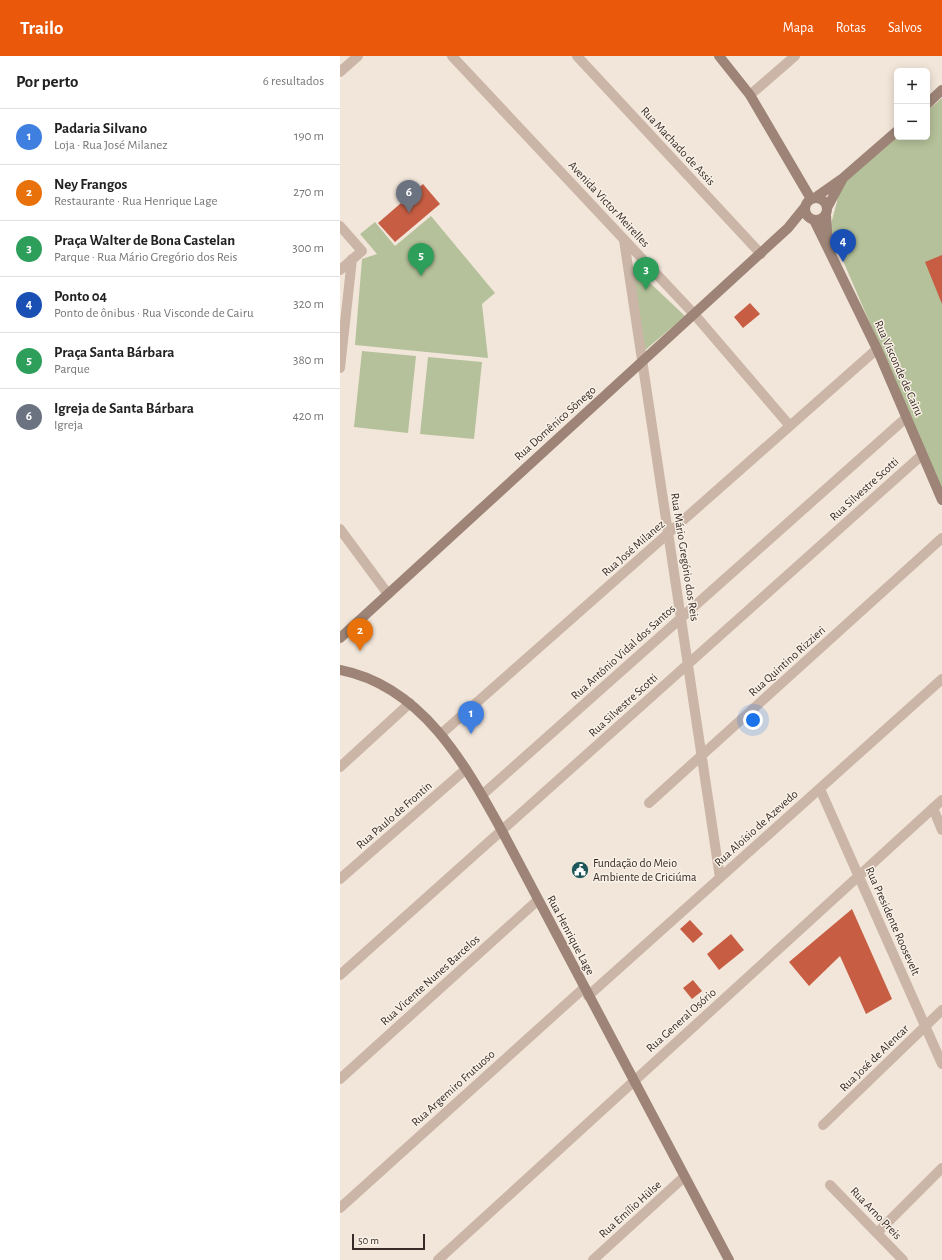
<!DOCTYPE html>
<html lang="pt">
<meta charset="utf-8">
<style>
:root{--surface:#fff;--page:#f2f2f2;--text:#222;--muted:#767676;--line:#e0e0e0;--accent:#ea580c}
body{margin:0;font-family:"Alegreya Sans",sans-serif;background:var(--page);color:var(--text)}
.controls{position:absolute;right:12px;top:12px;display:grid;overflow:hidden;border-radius:6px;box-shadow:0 2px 10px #0003}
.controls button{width:36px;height:36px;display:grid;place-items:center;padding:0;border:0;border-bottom:1px solid var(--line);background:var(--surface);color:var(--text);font:20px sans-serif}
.scale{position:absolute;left:12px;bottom:10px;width:73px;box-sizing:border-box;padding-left:4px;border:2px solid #362b27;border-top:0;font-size:11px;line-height:14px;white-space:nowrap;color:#362b27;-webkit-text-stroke:3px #f9f0e6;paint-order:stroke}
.you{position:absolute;left:413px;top:664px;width:14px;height:14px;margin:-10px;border:3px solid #fff;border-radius:50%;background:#1a73e8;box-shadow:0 0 0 6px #1a73e833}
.badge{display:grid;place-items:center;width:26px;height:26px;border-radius:50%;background:var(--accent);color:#fff;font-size:13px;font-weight:700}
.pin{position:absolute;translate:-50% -33px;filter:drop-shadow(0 1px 2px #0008)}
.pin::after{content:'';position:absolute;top:21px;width:14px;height:12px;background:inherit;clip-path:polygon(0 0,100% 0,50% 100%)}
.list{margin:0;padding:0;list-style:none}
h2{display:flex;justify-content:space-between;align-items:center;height:52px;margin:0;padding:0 16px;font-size:17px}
h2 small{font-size:13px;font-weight:400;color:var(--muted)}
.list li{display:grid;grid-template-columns:26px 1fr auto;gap:12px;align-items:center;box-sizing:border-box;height:56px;padding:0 16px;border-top:1px solid var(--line)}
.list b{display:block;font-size:15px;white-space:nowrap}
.list p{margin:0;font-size:13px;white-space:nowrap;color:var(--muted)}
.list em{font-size:13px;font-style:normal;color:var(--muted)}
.map{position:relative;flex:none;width:602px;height:1204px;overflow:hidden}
header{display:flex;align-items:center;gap:24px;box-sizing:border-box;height:56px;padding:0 20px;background:var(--accent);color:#fff}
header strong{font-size:19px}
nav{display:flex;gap:22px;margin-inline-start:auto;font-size:14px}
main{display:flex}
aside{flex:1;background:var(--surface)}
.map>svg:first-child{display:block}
</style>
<header>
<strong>Trailo</strong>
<nav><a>Mapa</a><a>Rotas</a><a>Salvos</a></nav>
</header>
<main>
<aside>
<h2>Por perto<small>6 resultados</small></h2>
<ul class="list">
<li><span class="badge" style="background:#3f7fe0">1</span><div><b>Padaria Silvano</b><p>Loja · Rua José Milanez</p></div><em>190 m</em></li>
<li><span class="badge" style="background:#e8710a">2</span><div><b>Ney Frangos</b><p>Restaurante · Rua Henrique Lage</p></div><em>270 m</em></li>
<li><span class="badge" style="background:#2e9e5b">3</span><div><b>Praça Walter de Bona Castelan</b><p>Parque · Rua Mário Gregório dos Reis</p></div><em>300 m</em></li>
<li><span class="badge" style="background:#1a4fb4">4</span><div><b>Ponto 04</b><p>Ponto de ônibus · Rua Visconde de Cairu</p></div><em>320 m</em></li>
<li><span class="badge" style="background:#2e9e5b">5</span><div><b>Praça Santa Bárbara</b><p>Parque</p></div><em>380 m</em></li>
<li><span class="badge" style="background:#6b7280">6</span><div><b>Igreja de Santa Bárbara</b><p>Igreja</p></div><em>420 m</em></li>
</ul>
</aside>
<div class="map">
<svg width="602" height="1204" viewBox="0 0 602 1204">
<rect width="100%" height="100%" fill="#f2e6da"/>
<!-- green -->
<path fill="#b5c19a" d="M602,42v392l-111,-257 -1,-5 10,-38 3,-6 54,-47h30v-26z
M91,160l64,77 -13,11 6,54 -133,-13 7,-86 15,-5 -17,-20 15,-12 20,24z
M291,209l54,51 -41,35z
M22,295l54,5 -8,77 -54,-6z
M88,301l54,5 -8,77 -54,-5z"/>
<!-- building -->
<path fill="#c75e43" d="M83,128l17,20 -45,38 -17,-19z
M602,199v49l-17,-42z
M410,247l10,11 -17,14 -9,-11z
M512,853l40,90 -26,15 -26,-58 -31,30 -20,-24z
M350,864l13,14 -10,9 -13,-14z
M391,878l13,16 -25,20 -12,-16z
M353,924l9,11 -10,8 -9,-11z"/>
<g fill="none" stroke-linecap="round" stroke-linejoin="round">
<!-- street -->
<path stroke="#cab5a6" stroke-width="10" d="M112,0l242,258 96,112
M237,0l184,198
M0,16l18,-16
M410,39l45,-39
M0,170l22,25 -22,19
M284,184l96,638
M0,312l12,-109
M0,473l48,65
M101,678l436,-385
M0,711l70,-64
M480,733l122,275
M142,739l425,-378
M309,747l293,-265
M593,752l9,22
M0,823l126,-110
M0,919l583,-521
M248,940l354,-317
M0,1023l198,-179
M483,1069l119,-115
M490,1129l73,75
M0,1152l244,-220
M537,1177l65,-65
M98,1204l504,-460
M253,1204l91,-83"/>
<!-- secondary -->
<path stroke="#9d8477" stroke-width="10" d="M379,0l31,39 61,104
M587,48l15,-14
M476,141l27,-19 54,-47
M465 153a11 11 0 1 1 22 0a11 11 0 1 1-22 0Z
M487,152l15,-28
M486,159l2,31
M474,164l63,129 65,151
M0,582l448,-410 17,-21
M0,614c82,16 125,94 162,161l227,429"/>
</g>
<!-- icons -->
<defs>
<symbol id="civic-disc" viewBox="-11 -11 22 22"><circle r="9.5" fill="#1c5658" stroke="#f9f0e6"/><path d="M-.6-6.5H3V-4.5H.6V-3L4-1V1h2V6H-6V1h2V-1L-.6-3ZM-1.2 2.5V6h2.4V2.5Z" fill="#fff"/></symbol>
</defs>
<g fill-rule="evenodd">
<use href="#civic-disc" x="230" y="804" width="20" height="20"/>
</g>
<g text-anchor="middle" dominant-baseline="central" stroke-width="3" stroke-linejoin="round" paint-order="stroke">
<!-- street labels -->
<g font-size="12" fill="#362b27" stroke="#f9f0e6">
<text transform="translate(338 90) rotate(47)">Rua Machado de Assis</text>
<text transform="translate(269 148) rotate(47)">Avenida Victor Meirelles</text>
<text transform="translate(559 312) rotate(66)">Rua Visconde de Cairu</text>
<text transform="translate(215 367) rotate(-42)">Rua Domênico Sônego</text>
<text transform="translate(524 433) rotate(-42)">Rua Silvestre Scotti</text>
<text transform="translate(293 492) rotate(-41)">Rua José Milanez</text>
<text transform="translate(345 501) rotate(81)">Rua Mário Gregório dos Reis</text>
<text transform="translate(283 596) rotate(-42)">Rua Antônio Vidal dos Santos</text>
<text transform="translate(447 605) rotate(-42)">Rua Quintino Rizzieri</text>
<text transform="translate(283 649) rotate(-42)">Rua Silvestre Scotti</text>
<text transform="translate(54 759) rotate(-41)">Rua Paulo de Frontin</text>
<text transform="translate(416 772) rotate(-42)">Rua Aloísio de Azevedo</text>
<text transform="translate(553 865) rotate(66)">Rua Presidente Roosevelt</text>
<text transform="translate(231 879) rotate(62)">Rua Henrique Lage</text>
<text transform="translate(90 924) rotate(-42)">Rua Vicente Nunes Barcelos</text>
<text transform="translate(341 964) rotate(-42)">Rua General Osório</text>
<text transform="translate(534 1002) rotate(-44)">Rua José de Alencar</text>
<text transform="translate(113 1032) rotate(-42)">Rua Argemiro Frutuoso</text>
<text transform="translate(290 1153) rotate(-42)">Rua Emílio Hülse</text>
<text transform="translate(536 1157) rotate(46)">Rua Arno Preis</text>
</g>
<!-- poi labels -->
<g font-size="12" fill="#362b27" stroke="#f9f0e6" text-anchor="start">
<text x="253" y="807">Fundação do Meio<tspan x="253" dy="14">Ambiente de Criciúma</tspan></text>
</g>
</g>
</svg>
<div class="controls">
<button>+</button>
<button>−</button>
</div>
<div class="scale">50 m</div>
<div class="you"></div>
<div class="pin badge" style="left:131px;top:678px;background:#3f7fe0">1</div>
<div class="pin badge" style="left:20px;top:595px;background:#e8710a">2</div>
<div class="pin badge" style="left:306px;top:234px;background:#2e9e5b">3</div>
<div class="pin badge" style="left:503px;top:206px;background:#1a4fb4">4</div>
<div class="pin badge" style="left:81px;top:220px;background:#2e9e5b">5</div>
<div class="pin badge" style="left:69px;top:157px;background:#6b7280">6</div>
</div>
</main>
